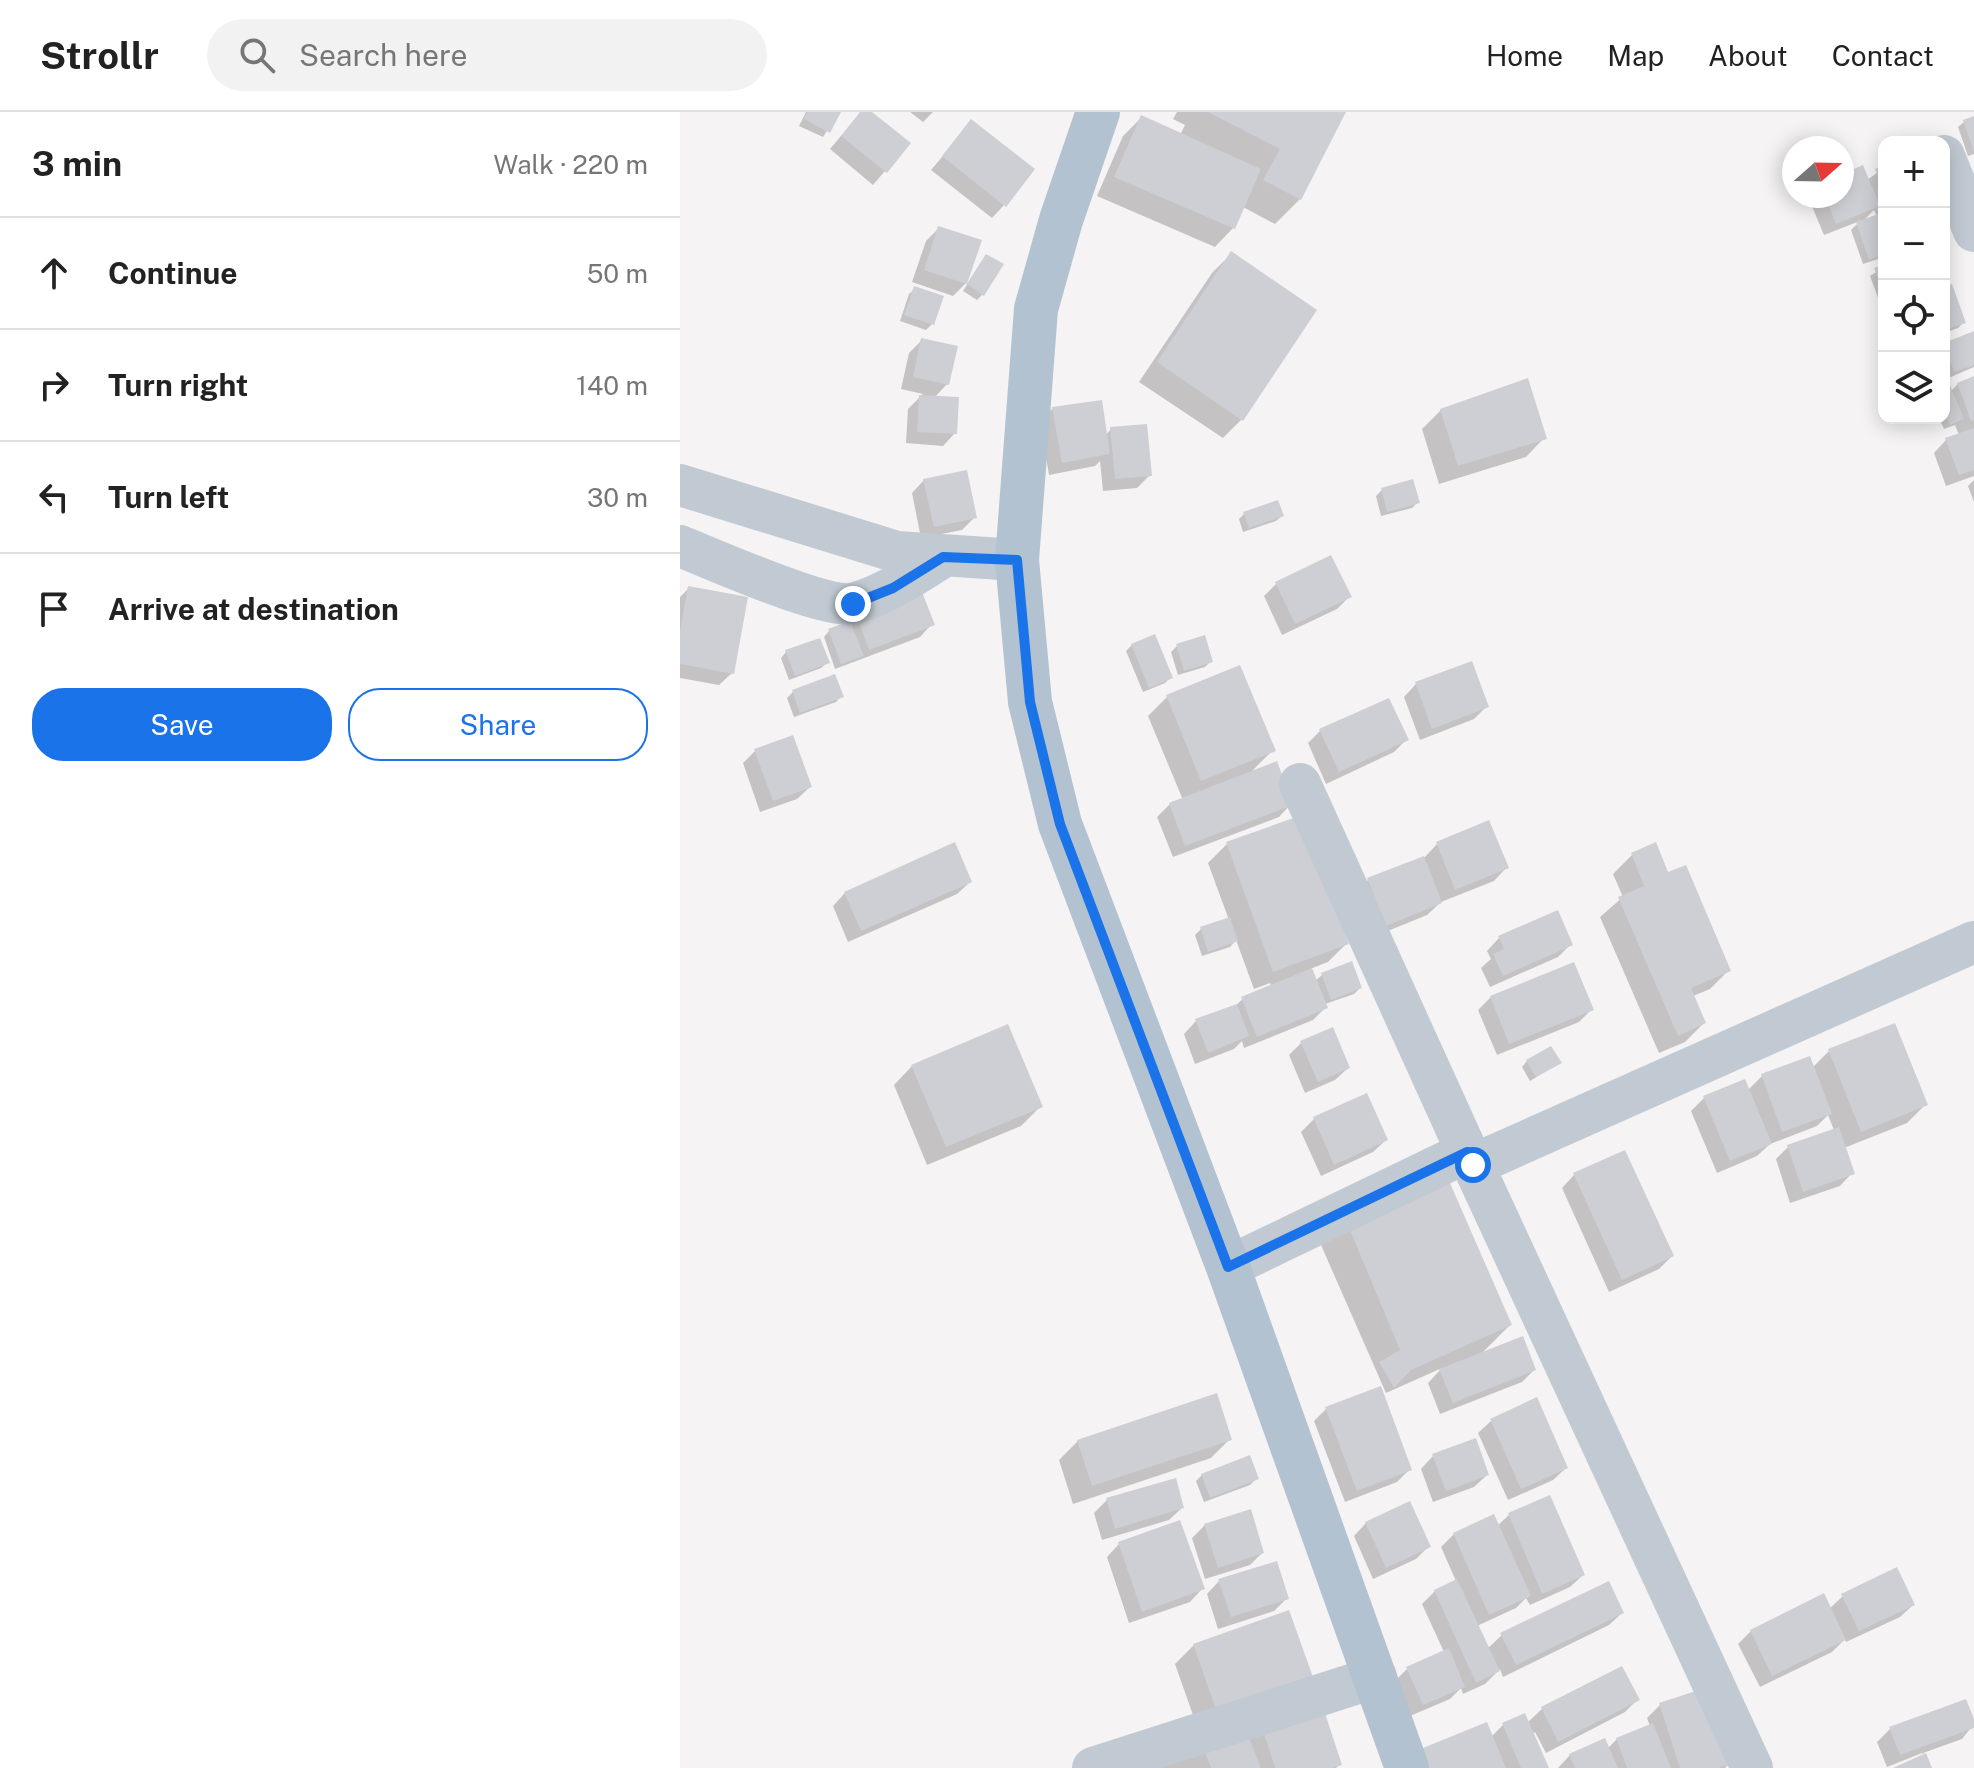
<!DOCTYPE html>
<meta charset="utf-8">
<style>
:root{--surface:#fff;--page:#f2f2f2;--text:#222;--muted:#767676;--line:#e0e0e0;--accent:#1a73e8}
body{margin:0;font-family:"Public Sans",sans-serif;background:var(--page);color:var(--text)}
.controls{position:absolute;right:24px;top:24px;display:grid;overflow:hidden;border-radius:16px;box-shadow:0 4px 20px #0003}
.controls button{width:72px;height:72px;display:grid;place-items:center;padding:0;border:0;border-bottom:2px solid var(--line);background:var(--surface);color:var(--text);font:40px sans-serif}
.compass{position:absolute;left:1102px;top:24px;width:72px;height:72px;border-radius:50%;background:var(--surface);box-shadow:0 4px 20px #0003;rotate:70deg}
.stop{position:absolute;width:24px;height:24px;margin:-18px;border:6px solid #1a73e8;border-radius:50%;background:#fff}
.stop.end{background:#1a73e8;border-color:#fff;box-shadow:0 2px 8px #0008}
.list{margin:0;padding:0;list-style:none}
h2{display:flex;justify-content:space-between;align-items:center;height:104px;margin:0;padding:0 32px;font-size:34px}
h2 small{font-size:26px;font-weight:400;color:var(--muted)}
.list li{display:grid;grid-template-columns:52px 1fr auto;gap:24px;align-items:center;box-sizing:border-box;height:112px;padding:0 32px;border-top:2px solid var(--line)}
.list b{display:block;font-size:30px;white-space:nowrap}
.list em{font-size:26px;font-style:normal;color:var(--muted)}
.actions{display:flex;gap:16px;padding:24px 32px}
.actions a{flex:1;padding:18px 0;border:2px solid var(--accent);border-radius:32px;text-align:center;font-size:28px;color:var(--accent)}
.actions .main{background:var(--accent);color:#fff}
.icon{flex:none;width:44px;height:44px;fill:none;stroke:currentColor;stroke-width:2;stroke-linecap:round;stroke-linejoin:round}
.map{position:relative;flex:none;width:1294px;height:1656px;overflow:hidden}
header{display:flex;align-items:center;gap:48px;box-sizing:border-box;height:112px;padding:0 40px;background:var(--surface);border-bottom:2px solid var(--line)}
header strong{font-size:38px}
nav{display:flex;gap:44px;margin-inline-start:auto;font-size:28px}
.search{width:560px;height:72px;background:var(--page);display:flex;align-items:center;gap:20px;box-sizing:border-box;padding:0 28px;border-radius:44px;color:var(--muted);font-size:30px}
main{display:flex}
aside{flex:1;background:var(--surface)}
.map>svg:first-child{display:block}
</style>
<header>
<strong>Strollr</strong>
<div class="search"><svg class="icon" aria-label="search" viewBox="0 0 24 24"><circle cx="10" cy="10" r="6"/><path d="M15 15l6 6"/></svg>Search here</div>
<nav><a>Home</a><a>Map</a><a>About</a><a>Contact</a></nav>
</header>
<main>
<aside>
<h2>3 min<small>Walk · 220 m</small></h2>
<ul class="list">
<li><svg class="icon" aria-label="ahead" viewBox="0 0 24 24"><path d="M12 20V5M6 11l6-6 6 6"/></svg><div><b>Continue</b></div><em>50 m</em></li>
<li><svg class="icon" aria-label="right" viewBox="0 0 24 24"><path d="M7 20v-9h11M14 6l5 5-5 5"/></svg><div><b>Turn right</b></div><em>140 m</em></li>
<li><svg class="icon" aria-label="left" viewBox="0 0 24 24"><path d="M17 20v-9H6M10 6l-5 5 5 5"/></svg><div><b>Turn left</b></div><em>30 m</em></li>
<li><svg class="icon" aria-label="arrive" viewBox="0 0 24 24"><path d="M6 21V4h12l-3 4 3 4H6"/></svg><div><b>Arrive at destination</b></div></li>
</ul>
<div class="actions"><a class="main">Save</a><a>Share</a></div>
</aside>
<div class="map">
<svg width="1294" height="1656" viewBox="0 0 1294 1656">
<rect width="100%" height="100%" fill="#f5f3f3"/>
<!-- shadow -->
<path fill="#0003" fill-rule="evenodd" d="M126,0h33l-16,25 -24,-11z
M181,0h8l39,32 -35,41 -43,-36z
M230,0h23l-10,10z
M497,0h166l-43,87 -25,25 -32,-17 -10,21 -18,19 -118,-51 26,-60 18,-18 39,17 5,-10 -12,-6z
M1294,6v36l-6,2 -10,-29 6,-5z
M292,10l32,83 -12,13 -61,-48z
M1204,56v89l-21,7 -12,-34 9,-9 -36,14 -16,-38 34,-1v-20l25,4zM1194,98l3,7 -15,5z
M259,116l27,55 -13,13 -41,-14 14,-41z
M551,142l10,166 -18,18 -84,-56 73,-109z
M301,150l2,32 -6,6 -14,-9z
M1204,155v34l-4,2 -10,-27z
M235,177l17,35 -6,6 -26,-9 9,-27z
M1264,177l20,33 -6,6 -14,5z
M1294,222v33l-30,13v-35z
M242,228l25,44 -13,14 21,35 -12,13 -37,-3 2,-34 15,-15 -22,-5 8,-36z
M1294,266v98l-28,10 -12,-33 12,-13 13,-5 -4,-10 -11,4 -5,-11h5v-28l7,1 7,-7z
M372,297l53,27 6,-7 39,46 -13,13 -34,3 -3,-30 -5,5 -46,9 -9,-53z
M761,298l103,28 -18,19 -87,27 -17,-55z
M244,368l51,37 -13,13 -41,8 -9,-45z
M1294,368v22l-6,-16z
M702,378l35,13 -5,5 -31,8 -5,-20z
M564,402l38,2 -6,5 -33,11 -4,-13z
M596,472l73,13 -12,12 -55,26 -18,-39z
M9,476l43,85 -13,12 -39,-7v-81z
M176,501l76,11 -12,13 -85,32 -11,-32 5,-6 14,-5z
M452,533l39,32 -6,6 -22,9 -17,-41z
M497,534l34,15 -6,6 -27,8 -7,-23z
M106,540l41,11 -6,5 -32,12 -8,-22z
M736,572l71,22 -13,13 -54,21 -16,-43z
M113,580l48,4 -5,6 -42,15 -7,-19z
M487,585l106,53 -24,24 42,30 -12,13 -106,40 -16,-40 13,-13 13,-4 -35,-84z
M640,619l86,9 -12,12 -68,32 -18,-41z
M75,639l55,36 -13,12 -37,13 -17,-49z
M547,732l120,99 -19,19 -18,7 5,12 7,-6 38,13 -6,6 -29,10 1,3 -13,13 -69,28 -2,-7 -8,8 -39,15 -11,-30 12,-13 39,-15 8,-7 29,-12 -2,-4 -16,6 -18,-49 -6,7 -28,9 -7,-21 6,-6 28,-9 -21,-57z
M757,732l69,24 -12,13 -53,21 -14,13 -54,22 -17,-45 12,-12 57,-23z
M952,743l35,20 62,95 -19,19 -17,7 11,27 -19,19 -26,11 -59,-136 23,-20 -10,-23z
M290,770l-13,12 -109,48 -15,-36 12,-13z
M819,826l72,6 -13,13 -68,30 -9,-19 10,-9 -4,-8z
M811,885l100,13 -12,12 -82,33 -19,-45z
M621,931l47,25 -13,12 -30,13 -16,-38z
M1149,939l97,53 -19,19 -63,25 8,25 -12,13 -50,17 -14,-44 12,-12 46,-17 -6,-15 -11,11 -47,18 -13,12 -40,17 -26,-62 13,-13 40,-17 4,9 14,-14 50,-8z
M847,949l32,2 -29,18 -8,-14z
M232,954l128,41 -19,19 -94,39 -33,-80z
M686,983l20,45 -13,12 -52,24 -20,-44 13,-13z
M894,1063l98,81 -13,13 -50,23 -47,-104z
M666,1108l164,105 -30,30 54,15 -12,12 -82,32 -12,-31 14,-15 -56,25 -65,-148z
M646,1297l84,60 -13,13 -52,20 -31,-81z
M811,1309l75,47 -13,12 -45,20 -30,-67z
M550,1327l-19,19 -138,46 -14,-44 19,-19z
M753,1344l54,19 -13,12 -41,15 -12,-33z
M522,1363l54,4 -6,6 -46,17 -8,-21z
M869,1385l34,78 -13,12 -40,18 -4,-7 -10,10 -39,18 10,23 15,-14 120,-22 -13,12 -106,52 -3,-8 -15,15 -22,10 -2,-6 -11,11 -40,17 -15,-35 12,-12 37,-17 -22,-48 13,-13 21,-10 -15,-34 13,-13 43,-8 12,-11z
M427,1388l75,8 -13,12 -67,20 -8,-27z
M686,1411l63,23 -13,13 -43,20 -19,-43z
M525,1413l57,28 -12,12 -45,14 -13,-41z
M439,1432l83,45 -12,13 -61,21 -22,-66z
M539,1469l68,17 -13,13 -56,18 -11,-35z
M1163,1484l70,9 -13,12 -54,25 -1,-3 -13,13 -72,35 -22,-43 13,-13 78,-22z
M514,1533l118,35 -113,52 -24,-68z
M957,1588l-12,12 -79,41 -11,-21 -3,2 15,34h-144l88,-31 12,-12 21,-10 3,8 15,-14z
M980,1593l70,58 -5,5h-167l12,-13 37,-6 10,-10 33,-13 -3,-8z
M581,1611l78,42 -3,3h-214z
M1294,1612l-12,15 -39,14 7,15h-32l26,-12 -2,-3 -35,14 -10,-25 13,-13z"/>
<!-- building -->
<path fill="#cdcfd5" d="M127,0h34l-11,21 -26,-14z
M180,0h12l39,31 -24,30 -46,-37z
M528,0h138l-45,88 -38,-20 17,-31z
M461,3l120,54 -26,60 -121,-52z
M1294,4v36l-11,-32z
M291,7l64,50 -29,38 -64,-51z
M1183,53l17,41 -44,18 -11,-28h17v-22z
M1204,53v26l-9,-22z
M1204,100v42l-15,6 -13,-38z
M258,114l44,14 -15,44 19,-30 18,10 -20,32 -17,-12 -43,-14z
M551,139l86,59 -74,111 -86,-59z
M1204,153v27l-10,-24z
M1272,172l14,39 -22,7v-44z
M234,174l30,10 -10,29 -30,-10z
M1294,219v34l-20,7 -10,-29z
M241,226l37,8 -9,39 -36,-8z
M1264,247l7,17 -7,3z
M1294,264v44l-3,1 -14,-38z
M848,266l19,61 -89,27 -18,-57z
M1270,273l14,34 -14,6 -6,-14v-24z
M239,283l40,2 -2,37 -40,-2z
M422,288l8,54 -48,9 -10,-56z
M467,312l5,52 -37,3 -5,-52z
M1294,316v42l-15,5 -14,-37z
M287,358l10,48 -43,9 -11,-48z
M733,367l7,24 -33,9 -6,-24z
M598,388l6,16 -35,12 -6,-16z
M651,443l21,42 -57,27 -20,-42z
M8,474l60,11 -14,77 -54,-10v-32z
M240,475l15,38 -66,25 -14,-39z
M170,509l14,35 -23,8 -13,-35z
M475,522l18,44 -24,10 -18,-44z
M525,523l8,27 -29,9 -8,-27z
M140,526l10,25 -35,13 -10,-26z
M792,549l17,46 -57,22 -17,-47z
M560,553l36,86 -75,30 -35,-86z
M155,562l9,23 -44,16 -8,-23z
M709,586l20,42 -70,32 -20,-43z
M113,623l19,52 -39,14 -19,-52z
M597,649l16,44 -108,41 -16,-43z
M622,703l47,129 -76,28 -47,-130z
M809,708l20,48 -54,22 -19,-48z
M275,730l17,40 -111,49 -17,-39z
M976,730l12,30 18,-7 45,106 -40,17 15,35 -28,13 -60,-139 26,-11 -13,-33z
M744,744l18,47 -56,23 -19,-48z
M878,798l15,35 -70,31 -10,-22 11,-5 -6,-13z
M550,805l8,24 -30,11 -8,-25z
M672,849l10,27 -31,12 -10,-27z
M894,850l20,48 -85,34 -19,-48z
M632,856l16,40 -71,29 -16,-40z
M557,892l12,32 -41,17 -13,-34z
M1215,911l33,82 -67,27 -33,-83z
M328,912l35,83 -97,40 -35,-82z
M653,915l17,41 -32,14 -18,-41z
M871,934l11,17 -26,14 -10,-17z
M1130,944l22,58 -50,18 -21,-58z
M1065,967l27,65 -42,17 -27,-65z
M687,981l21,47 -54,25 -21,-48z
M1159,1015l16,47 -52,18 -16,-47z
M945,1038l49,106 -52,24 -49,-107z
M766,1062l66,151 -101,45 -17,18 -15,-26 21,-12 -55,-132z
M843,1224l13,34 -83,33 -14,-34z
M701,1274l31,84 -55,21 -32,-84z
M537,1281l15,47 -140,46 -15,-46z
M857,1285l31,71 -47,21 -31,-70z
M796,1326l13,37 -43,16 -14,-37z
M570,1343l9,24 -49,19 -9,-24z
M496,1366l8,30 -69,21 -9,-31z
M870,1383l35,80 -43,19 -34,-81z
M730,1389l21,46 -45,21 -21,-46z
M571,1397l13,44 -46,15 -14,-44z
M814,1402l37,82 -42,19 -36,-82z
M500,1408l25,69 -63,23 -24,-70z
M597,1449l12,38 -58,18 -13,-38z
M1217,1455l18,38 -56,26 -18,-37z
M777,1467l43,92 -24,12 -42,-93z
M929,1469l15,32 -108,52 -16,-32z
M1144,1481l22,47 -74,36 -22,-46z
M609,1498l25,70 -96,35 -25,-71z
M769,1536l16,39 -42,18 -17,-38z
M942,1554l18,34 -82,42 -17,-35z
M1028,1575l25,76 -15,5h-38l-21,-65z
M1286,1587l8,20v9l-74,27 -11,-28z
M641,1589l21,64 -9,3h-58l-15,-47z
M845,1601l24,55h-28l-19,-45z
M807,1610l19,46h-81l-7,-18z
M973,1611l18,45h-44l-11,-30z
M564,1613l17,43h-50l-10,-27z
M925,1626l13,30h-43l-6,-14z
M1246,1641l6,15h-39z"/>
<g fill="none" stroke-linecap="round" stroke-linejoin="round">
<!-- minor -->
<path stroke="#c1cad2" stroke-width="42" d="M1264,44l30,75
M0,373l217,67 120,8
M0,434c33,13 148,65 176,57 31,-9 59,-29 87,-46
M620,672l167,368 285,616
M793,1053l501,-223
M548,1155l239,-115
M413,1656l283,-91"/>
<!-- major -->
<path stroke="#b3c2d1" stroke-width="44" d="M418,0l-37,108 -25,89 -19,251 13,142 30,122 168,443 179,501"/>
</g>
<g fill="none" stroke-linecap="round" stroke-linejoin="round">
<!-- route -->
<path stroke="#1a73e8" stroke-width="10" d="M173,492l40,-16 50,-31 74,3 13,142 30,122 168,443 239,-115 6,13"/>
</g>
</svg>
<div class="controls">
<button>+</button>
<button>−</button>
<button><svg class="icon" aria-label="locate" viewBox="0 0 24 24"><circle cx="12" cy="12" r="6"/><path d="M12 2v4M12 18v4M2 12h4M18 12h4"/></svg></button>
<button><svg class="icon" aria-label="layers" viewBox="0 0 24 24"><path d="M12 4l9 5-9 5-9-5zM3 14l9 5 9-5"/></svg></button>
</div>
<svg class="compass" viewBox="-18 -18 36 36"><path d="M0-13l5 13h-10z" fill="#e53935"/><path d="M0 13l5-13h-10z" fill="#767676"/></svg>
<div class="stop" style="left:793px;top:1053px"></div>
<div class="stop end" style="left:173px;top:492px"></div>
</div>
</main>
